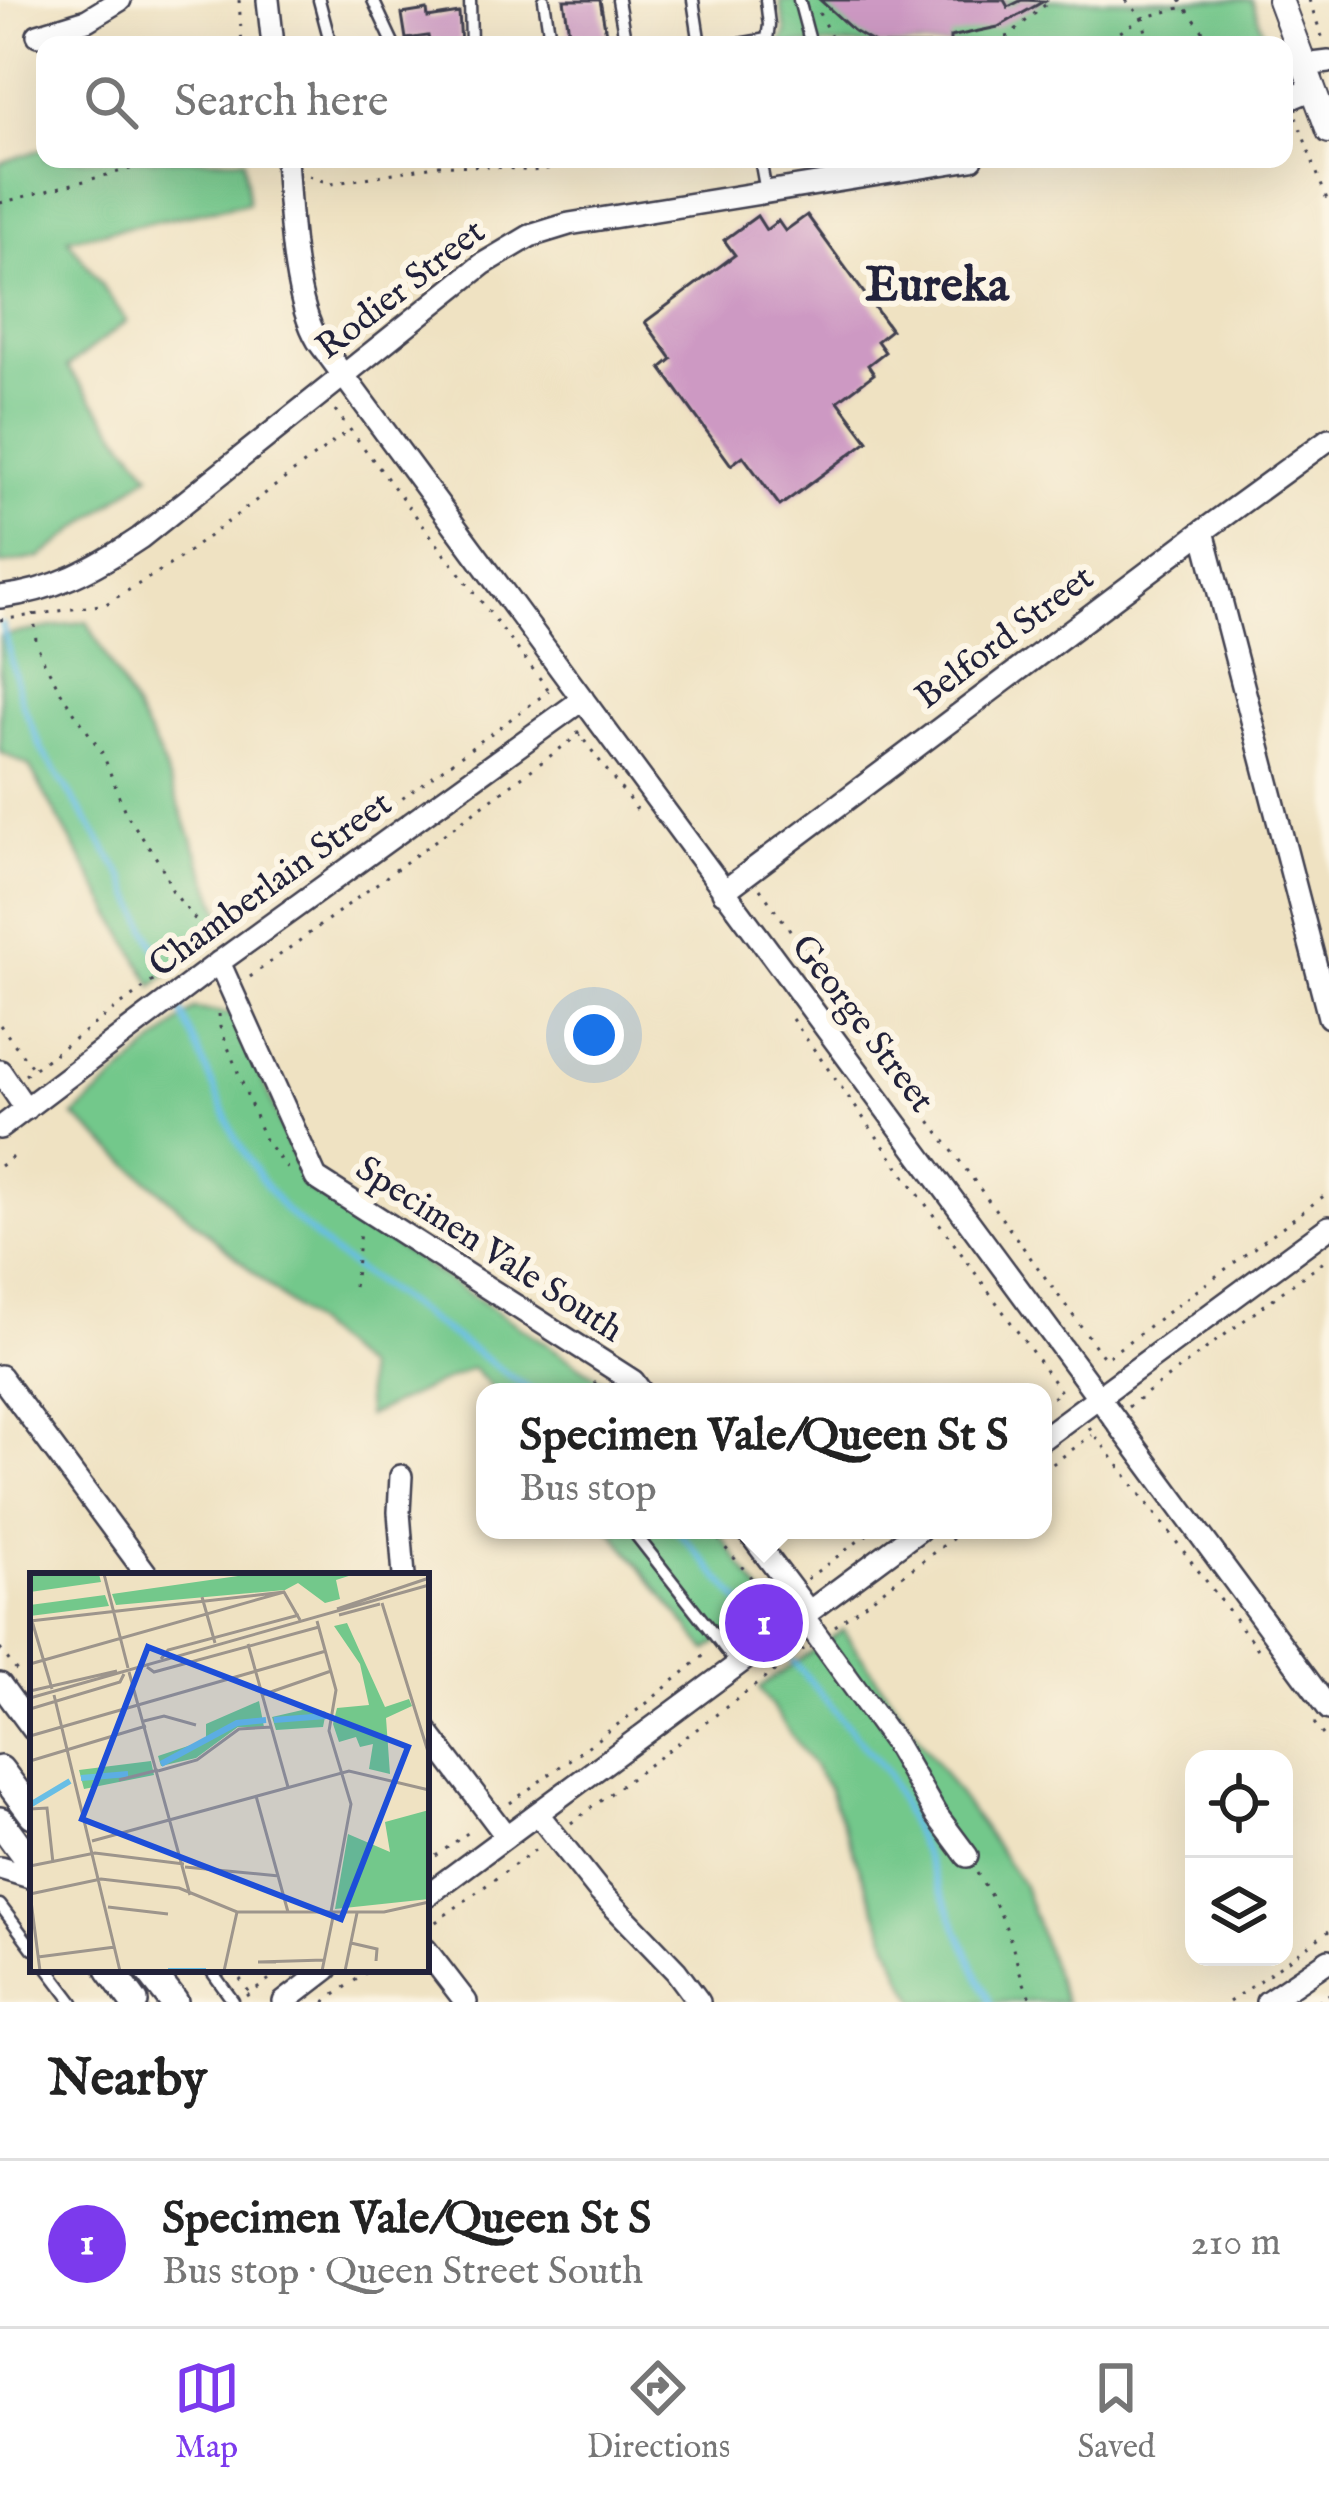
<!DOCTYPE html>
<meta charset="utf-8">
<style>
:root{--surface:#fff;--page:#f6f6f6;--text:#222;--muted:#767676;--line:#e0e0e0;--accent:#7c3aed}
body{margin:0;font-family:"IM FELL English",serif;background:var(--page);color:var(--text)}
.controls{position:absolute;right:36px;bottom:36px;display:grid;overflow:hidden;border-radius:24px;box-shadow:0 12px 48px #0002}
.controls button{width:108px;height:108px;display:grid;place-items:center;padding:0;border:0;border-bottom:3px solid var(--line);background:var(--surface);color:var(--text);font:60px sans-serif}
.you{position:absolute;left:594px;top:1035px;width:42px;height:42px;margin:-30px;border:9px solid #fff;border-radius:50%;background:#1a73e8;box-shadow:0 0 0 18px #1a73e833}
.badge{display:grid;place-items:center;width:78px;height:78px;border-radius:50%;background:var(--accent);color:#fff;font-size:39px;font-weight:700}
.pin{position:absolute;translate:-50% -50%;border:6px solid #fff;box-shadow:0 3px 12px #0006}
.popup{position:absolute;left:476px;top:1383px;width:576px;height:156px;box-sizing:border-box;display:grid;place-content:center;border-radius:24px;background:var(--surface);filter:drop-shadow(0 3px 9px #0005);font-size:39px;white-space:nowrap;color:var(--muted)}
.popup b{font-size:45px;color:var(--text)}
.popup::after{content:'';position:absolute;left:50%;top:100%;margin-left:-24px;border:24px solid transparent;border-top-color:var(--surface)}
.list{margin:0;padding:0;list-style:none}
h2{display:flex;justify-content:space-between;align-items:center;height:156px;margin:0;padding:0 48px;font-size:51px}
h2 small{font-size:39px;font-weight:400;color:var(--muted)}
.list li{display:grid;grid-template-columns:78px 1fr auto;gap:36px;align-items:center;box-sizing:border-box;height:168px;padding:0 48px;border-top:3px solid var(--line)}
.list b{display:block;font-size:45px;white-space:nowrap}
.list p{margin:0;font-size:39px;white-space:nowrap;color:var(--muted)}
.list em{font-size:39px;font-style:normal;color:var(--muted)}
.icon{flex:none;width:66px;height:66px;fill:none;stroke:currentColor;stroke-width:2;stroke-linecap:round;stroke-linejoin:round}
.map{position:relative;flex:none;width:1329px;height:2002px;overflow:hidden}
.search{position:absolute;background:var(--surface);box-shadow:0 12px 48px #0002;left:36px;right:36px;top:36px;height:132px;display:flex;align-items:center;gap:30px;box-sizing:border-box;padding:0 42px;border-radius:24px;color:var(--muted);font-size:45px}
.sheet{height:324px;background:var(--surface)}
nav{display:flex;justify-content:space-around;align-items:center;box-sizing:border-box;height:168px;border-top:3px solid var(--line);background:var(--surface);font-size:33px;color:var(--muted)}
nav a{display:grid;justify-items:center;gap:6px}
nav .on{color:var(--accent)}
.map>svg:first-child{display:block}
</style>
<div class="map">
<svg width="1329" height="2002" viewBox="0 0 1329 2002">
<rect width="100%" height="100%" fill="#fcf5e5"/>
<filter id="ink" filterUnits="userSpaceOnUse"><feTurbulence type="fractalNoise" baseFrequency=".00833" numOctaves="2"/><feDisplacementMap in="SourceGraphic" scale="24" xChannelSelector="R" yChannelSelector="G"/><feConvolveMatrix kernelMatrix="1 2 1 2 8 2 1 2 1" color-interpolation-filters="sRGB"/></filter>
<filter id="wash" filterUnits="userSpaceOnUse"><feTurbulence type="fractalNoise" baseFrequency=".004" numOctaves="4" result="noise"/><feDisplacementMap in="SourceGraphic" scale="48" xChannelSelector="R" yChannelSelector="G"/><feGaussianBlur stdDeviation="2.7" result="paint"/><feColorMatrix in="noise" values="0 0 0 0 0 0 0 0 0 0 0 0 0 0 0 0 0 1.4 0 .05"/><feComposite in="paint" operator="in"/></filter>
<g filter="url(#wash)">
<rect width="100%" height="100%" fill="#efe2c2"/>
<!-- green -->
<path fill="#73c88b" stroke="#4a7563" stroke-width="3" d="M780,0h472l16,45h-489l7,-12z
M45,148v11h199l4,44 -180,36 59,82 -60,46 83,107 -109,83 -41,8v-402z
M87,621l70,129 69,175 -73,61 -124,-220 -29,-14v-116z
M194,1009l41,5 72,174 313,204h-124l-24,-24 -105,48 -3,-47 -290,-253z
M611,1530h106l51,73 -61,48z
M843,1630l179,254 43,118h-148l-15,-26 -74,-188 -69,-100z"/>
<g fill="none" stroke-linecap="round" stroke-linejoin="round">
<!-- stream -->
<path stroke="#68bee5" stroke-width="6" d="M2,625l20,78 21,49 81,126 40,89
M180,1008l55,129 25,41 24,31 49,44 200,139
M677,1530l73,83
M793,1661l95,113 102,228"/>
</g>
<g id="blocks">
<!-- building -->
<path fill="#cd99c3" d="M564,0h36l8,45h-37z
M820,0h184l4,7 14,-7 22,1 -46,26 -48,10v8h-72l-24,-14z
M427,10l1,8 31,-5 2,32h-31l-2,-9 -22,3 -4,-25z
M807,215l84,115 -14,11 8,11 -17,13 6,9 -36,27 30,40 -88,65 -37,-50 -12,9 -70,-97 11,-9 -27,-37 90,-67 -11,-15 33,-24 9,14 12,-9 7,10z"/>
</g>
</g>
<g filter="url(#ink)">
<use href="#blocks" fill-opacity="0" stroke="#413f4f" stroke-width="3"/>
<g fill="none" stroke-linecap="round" stroke-linejoin="round">
<defs>
<path id="service" d="M319,0l12,45
M373,0l21,45
M470,0l1,45
M544,0l7,45
M618,0l8,45
M693,0l7,45
M799,0l12,45
M733,45l34,-6 2,-14 -3,-25
M760,159l6,33
M632,1530l105,134
M0,1905l33,44
M48,1969l25,33
M210,1969l23,32"/>
<path id="minor" d="M268,0l5,45
M38,35l49,-15 33,-20
M1304,65l25,-3
M1284,101l29,-12
M286,159c4,51 6,139 32,182l1011,1368
M1203,531l126,486
M0,597c54,-6 95,-29 140,-59l343,-274 47,-28 39,-12 403,-65
M723,892l480,-361 126,-92
M219,962l97,216 317,203 8,11
M0,1071l26,38
M0,1128l214,-162 369,-267
M0,1376l148,200
M1043,1438l286,-211
M401,1476l-2,36 5,64
M747,1530l62,82
M803,1616l91,126 41,71 32,43
M0,1684l33,45
M426,1730l80,106
M538,1814l61,77 77,80 23,31
M0,1868l33,10
M426,1896l493,-366
M426,1950l40,52
M284,2002l43,-33
M1267,2002l62,-42"/>
<path id="tertiary" d="M1280,0l49,131"/>
<path id="secondary" d="M0,1770l33,44
M0,1821l33,45
M110,1969l24,33
M148,1969l26,33"/>
</defs>
<!-- service casing -->
<use href="#service" stroke="#413f4f" stroke-width="15"/>
<!-- minor casing -->
<use href="#minor" stroke="#413f4f" stroke-width="26"/>
<!-- tertiary casing -->
<use href="#tertiary" stroke="#413f4f" stroke-width="28"/>
<!-- secondary casing -->
<use href="#secondary" stroke="#413f4f" stroke-width="32"/>
<!-- path -->
<path stroke="#413f4f" stroke-width="3" stroke-dasharray="3 9" stroke-linecap="butt" d="M239,0l3,45
M1126,0l16,18 42,-11
M1180,0l25,34
M1309,0l15,42
M819,13l16,32
M983,45l24,-8 44,-37
M1100,45l42,-27 8,27
M1198,45c10,-16 27,-16 37,0
M1296,117l33,88
M309,176l22,8 109,-19 48,1 43,5 90,-12
M0,203l168,-44
M335,410l216,283
M34,613l2,28 6,17 23,41 38,55 22,58 36,53 12,27 37,46
M0,620l106,-16 70,-43 173,-131
M577,731l63,83
M760,889l345,470 224,-167
M250,977l330,-243
M219,1014l1,13 44,111 26,35
M792,1019l272,377
M0,1025l31,41
M25,1075l524,-384
M0,1166l15,-11
M354,1287l6,-56
M594,1382l8,10
M1043,1405l18,-14
M1128,1407l201,-150
M1089,1427l172,226
M1043,1471l49,-36
M710,1530l63,73
M807,1579l66,-49
M835,1626l129,-96
M735,1632l40,-30
M0,1649l17,22
M1314,1723l15,20
M510,1803l137,-100 61,-51
M571,1823l233,-174
M426,1863l47,-34
M977,1873c13,21 24,39 32,63 8,23 11,45 25,66
M426,1929l113,-82
M233,1969l17,24
M247,1996l38,-27
M325,2002l46,-33
M1229,2002l100,-71
M1318,2002l11,-8"/>
<!-- service -->
<use href="#service" stroke="#fff" stroke-width="10"/>
<!-- minor -->
<use href="#minor" stroke="#fff" stroke-width="21"/>
<!-- tertiary -->
<use href="#tertiary" stroke="#fff" stroke-width="24"/>
<!-- secondary -->
<use href="#secondary" stroke="#fff" stroke-width="27"/>
</g>
</g>
<g text-anchor="middle" dominant-baseline="central" stroke-width="12" stroke-linejoin="round" paint-order="stroke">
<!-- street labels -->
<g font-size="36" fill="#22223b" stroke="#fcf5e5">
<text transform="translate(401 290) rotate(-38)">Rodier Street</text>
<text transform="translate(1005 638) rotate(-37)">Belford Street</text>
<text transform="translate(271 885) rotate(-36)">Chamberlain Street</text>
<text transform="translate(862 1024) rotate(53)">George Street</text>
<text transform="translate(489 1250) rotate(33)">Specimen Vale South</text>
</g>
<!-- district labels -->
<g font-size="48" font-weight="bold" fill="#22223b" stroke="#fcf5e5">
<text x="937" y="287">Eureka</text>
</g>
</g>
<!-- overview -->
<g transform="translate(30 1573)">
<rect width="399" height="399" fill="#efe2c2"/>
<path d="M69,1l2,8 -71,10v-17zM222,1h103l-19,6 4,19 -15,4 -27,-20 -13,7 -169,15 -4,-11zM75,22l4,11 -79,10v-11zM317,50l38,84 24,-8 3,7 -26,12 4,56 -21,-5 4,-25 -13,3 -4,-10 -17,5 -6,-18 4,-16 32,-3 -9,-41 -26,-38zM229,128l5,26h-26l-42,31 -35,8 -3,-10 48,-16v-16zM281,135l15,4 -3,15 -47,3 -4,-13zM121,188l3,14 -70,14 -5,-19zM399,237v89l-94,10 13,-75 42,18 -5,-30z" fill="#73c88b"/>
<path fill="none" stroke="#68bee5" stroke-width="6" d="M244,147l52,-4M131,191l76,-41 29,-3M51,205l47,-4M0,232l40,-24M138,398h38"/>
<path fill="none" stroke="#9d958c" stroke-width="3" d="M74,1l24,94M172,24l13,46M352,30l47,152M307,36l92,-31M309,42l41,-11M0,48l254,-29M2,48l20,68M287,48l19,69 -7,41 22,73 -20,108M218,71l40,143M131,86l7,-9 131,-35M0,91l254,-72 16,28M117,94l7,5 165,-45M99,99l61,223M0,118l87,-20M24,122l66,276M232,122l69,-24M0,125l399,-113M0,136l90,-27 4,-8M114,148l20,-5 32,9M0,163l296,-85M0,188l116,-35M128,198l39,-11 42,-31 33,-2M89,207l39,-10M226,223l32,116M0,236l17,-1 6,55M62,268l257,-70 80,19M0,293l65,-13 89,11M155,294l94,9M0,320l10,78M0,321l71,-15 78,9 58,24h147l45,-10M78,334l60,7M321,370l26,6 -1,12M8,384l77,-10M246,389h-18l66,-2M194,398l13,-59M292,398l12,-59M315,398l12,-58"/>
<path fill="#1d4ed8" fill-opacity="0.15" stroke="#1d4ed8" stroke-width="6" d="M118,74l260,100 -67,172 -259,-100z"/>
<rect width="399" height="399" fill="none" stroke="#22223b" stroke-width="6"/>
</g>
</svg>
<div class="controls">
<button><svg class="icon" aria-label="locate" viewBox="0 0 24 24"><circle cx="12" cy="12" r="6"/><path d="M12 2v4M12 18v4M2 12h4M18 12h4"/></svg></button>
<button><svg class="icon" aria-label="layers" viewBox="0 0 24 24"><path d="M12 4l9 5-9 5-9-5zM3 14l9 5 9-5"/></svg></button>
</div>
<div class="you"></div>
<div class="pin badge" style="left:764px;top:1623px">1</div>
<div class="popup"><b>Specimen Vale/Queen St S</b>Bus stop</div>
<div class="search"><svg class="icon" aria-label="search" viewBox="0 0 24 24"><circle cx="10" cy="10" r="6"/><path d="M15 15l6 6"/></svg>Search here</div>
</div>
<section class="sheet">
<h2>Nearby<small></small></h2>
<ul class="list">
<li><span class="badge">1</span><div><b>Specimen Vale/Queen St S</b><p>Bus stop · Queen Street South</p></div><em>210 m</em></li>
</ul>
</section>
<nav>
<a class="on"><svg class="icon" aria-label="map" viewBox="0 0 24 24"><path d="M3 6l6-2 6 2 6-2v14l-6 2-6-2-6 2zM9 4v14M15 6v14"/></svg>Map</a>
<a><svg class="icon" aria-label="directions" viewBox="0 0 24 24"><path d="M12 3l9 9-9 9-9-9zM9 14v-3h6M13 9l2 2-2 2"/></svg>Directions</a>
<a><svg class="icon" aria-label="saved" viewBox="0 0 24 24"><path d="M7 4h10v16l-5-4-5 4z"/></svg>Saved</a>
</nav>
